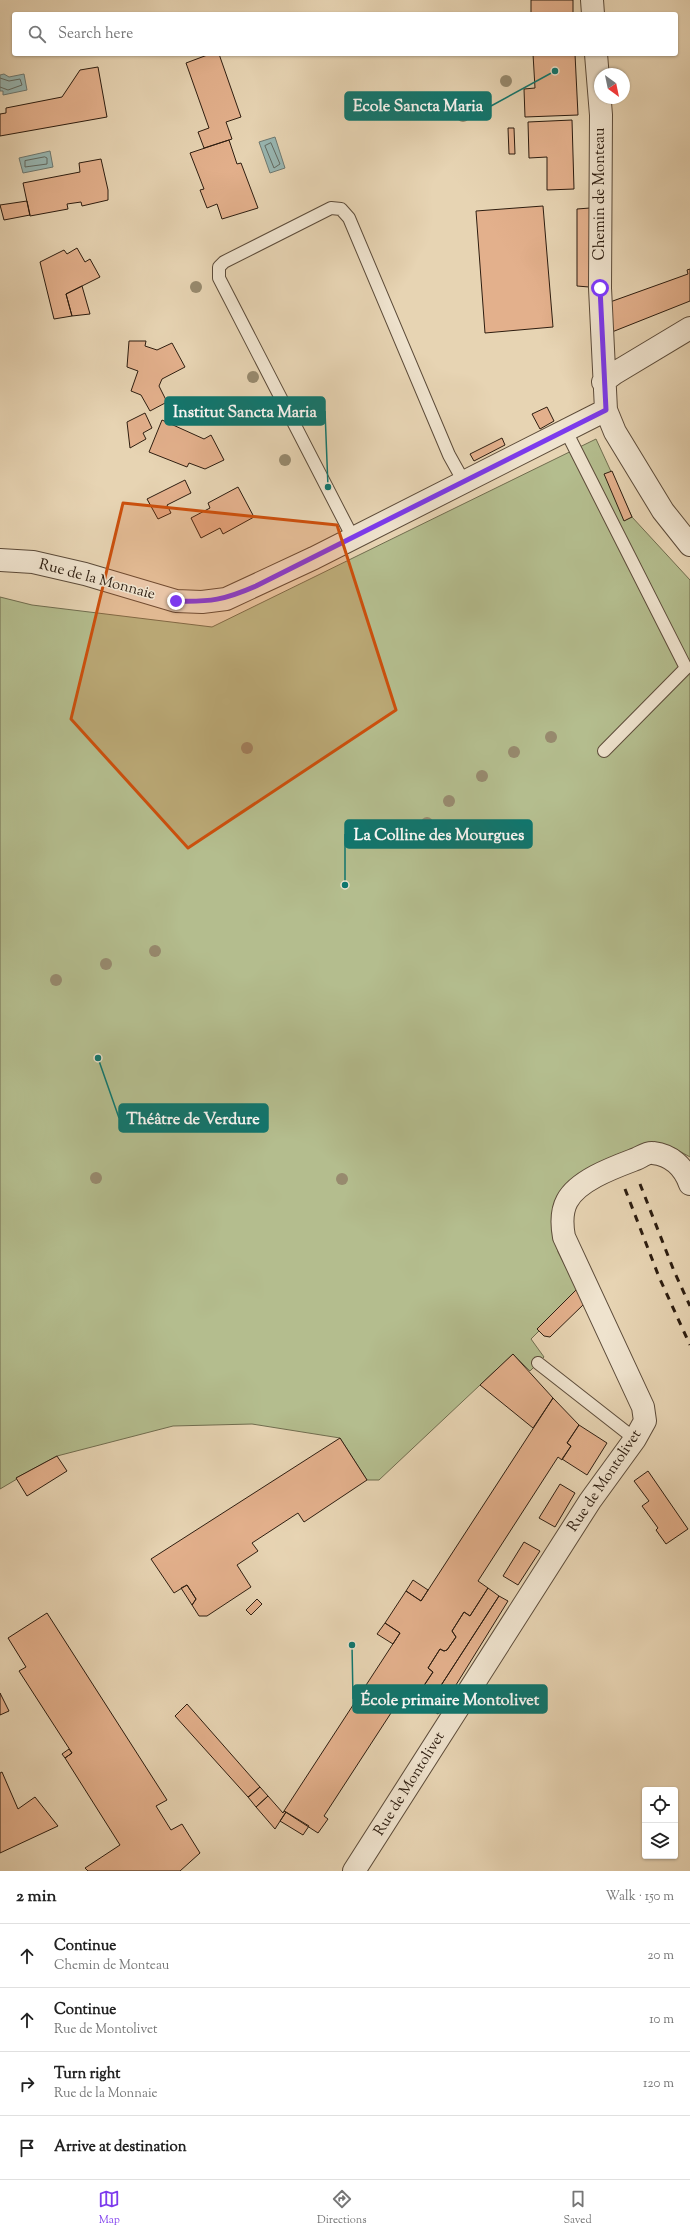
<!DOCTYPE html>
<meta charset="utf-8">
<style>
:root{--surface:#fff;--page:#f6f6f6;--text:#222;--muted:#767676;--line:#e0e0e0;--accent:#7c3aed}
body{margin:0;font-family:"Sorts Mill Goudy",serif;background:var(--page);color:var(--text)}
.controls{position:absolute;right:12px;bottom:12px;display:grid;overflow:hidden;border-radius:4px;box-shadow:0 1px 3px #0004}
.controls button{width:36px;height:36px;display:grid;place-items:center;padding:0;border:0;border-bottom:1px solid var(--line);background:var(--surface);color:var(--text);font:20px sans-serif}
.compass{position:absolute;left:594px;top:68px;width:36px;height:36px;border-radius:50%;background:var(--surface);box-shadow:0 1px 3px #0004;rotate:147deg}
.stop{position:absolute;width:12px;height:12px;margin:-9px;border:3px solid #7c3aed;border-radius:50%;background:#fff}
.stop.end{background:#7c3aed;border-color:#fff;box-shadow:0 1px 4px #0008}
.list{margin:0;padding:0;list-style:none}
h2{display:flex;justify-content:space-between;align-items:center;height:52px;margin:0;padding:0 16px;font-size:17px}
h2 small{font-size:13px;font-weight:400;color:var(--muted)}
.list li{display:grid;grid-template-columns:26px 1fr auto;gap:12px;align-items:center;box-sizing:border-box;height:64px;padding:0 16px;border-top:1px solid var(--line)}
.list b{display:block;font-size:15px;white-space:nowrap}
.list p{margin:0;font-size:13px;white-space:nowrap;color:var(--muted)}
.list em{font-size:13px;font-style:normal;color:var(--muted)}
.icon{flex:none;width:22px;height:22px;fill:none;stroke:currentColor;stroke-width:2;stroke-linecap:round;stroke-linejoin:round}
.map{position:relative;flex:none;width:690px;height:1871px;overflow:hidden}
.search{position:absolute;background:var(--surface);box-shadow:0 1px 3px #0004;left:12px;right:12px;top:12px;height:44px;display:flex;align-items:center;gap:10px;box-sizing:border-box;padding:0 14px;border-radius:4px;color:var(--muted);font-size:15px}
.sheet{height:308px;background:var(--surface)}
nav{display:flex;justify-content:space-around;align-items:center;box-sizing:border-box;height:56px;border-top:1px solid var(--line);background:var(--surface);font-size:11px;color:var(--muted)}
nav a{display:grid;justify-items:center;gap:2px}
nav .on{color:var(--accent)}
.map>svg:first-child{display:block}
</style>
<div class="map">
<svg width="690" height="1871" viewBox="0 0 690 1871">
<rect width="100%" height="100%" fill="#e7d4b3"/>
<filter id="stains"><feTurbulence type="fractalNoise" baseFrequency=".005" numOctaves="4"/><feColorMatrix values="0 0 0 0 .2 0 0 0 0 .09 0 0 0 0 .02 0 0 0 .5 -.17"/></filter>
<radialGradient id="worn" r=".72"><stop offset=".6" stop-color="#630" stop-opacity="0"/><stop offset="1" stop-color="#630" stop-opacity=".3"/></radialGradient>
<!-- green -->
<path fill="#b4bd8e" stroke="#706d4f" d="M596,439l36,78 58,63v577l-16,-9 -17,-5 -76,31 -27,60 4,18 19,37 -40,40 2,2 -8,8 13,18 -14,14 -17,-17 -134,126h-12l-27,-42 -88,-14 -79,2 -116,30 -41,22 1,1 -17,10v-892l32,8 180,22z"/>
<!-- water -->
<path fill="#98b7b3" stroke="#6d7972" d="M4,74l5,3 15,-3 3,16 -24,5v-4h-3v-16z
M275,137l10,31 -15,5 -11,-31z
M50,151l3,16 -30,6 -4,-15z"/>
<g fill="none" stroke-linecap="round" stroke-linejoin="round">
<!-- shore -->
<path stroke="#626a62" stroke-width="1" d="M0,78l9,3 11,-2 2,6 -14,5 -8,-3
M271,143l9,21 -6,4 -9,-22z
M45,157l2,1v6l-22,3v-6z"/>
</g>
<!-- building -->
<path fill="#e3b08c" stroke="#2d1d10" d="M531,0h42v14h-42z
M210,54h9l22,63 -15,5 6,17 -28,9 -6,-16 11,-4 -23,-65z
M533,54h42l3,61 -53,2 -1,-28 11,-1z
M98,67l9,50 -107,19v-22l6,-1v-5l56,-11 18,-27z
M572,120l2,69 -27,1v-33l-18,1 -1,-36z
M508,128h6l1,26h-6z
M229,140l8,24 4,-1 17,45 -36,11 -5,-15 -10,4 -7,-18 4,-1 -14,-36z
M101,159l7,31v10l-26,6 -1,-4 -14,2 1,5 -38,7 -7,-33 57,-11 -1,-9z
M27,201l3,14 -26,5 -4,-15z
M543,206l10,121 -68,6 -9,-122z
M590,208v56l-1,23 -12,-1v-77z
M77,248l8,14 5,-3 10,18 -34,17 6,22 -18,3 -14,-57 24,-12 3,4z
M690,269v32l-78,31 -2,-30 78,-28 -1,-4z
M82,286l8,28 -18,2 -6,-22z
M129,341h17l-1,5 12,4 15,-7 13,24 -23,12 -3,7 8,16 -17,9 -9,-16 -10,-4 7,-20 -11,-4z
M547,407l7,14 -14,8 -8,-15z
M145,413l7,15 -9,5 3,6 -16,9 -3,-26z
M162,420l42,19 7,-4 13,25 -19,9 -16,-6 -2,4 -38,-15z
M502,438l3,7 -31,16 -4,-7z
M612,471l20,46 -8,4 -20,-47z
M185,480l6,13 -24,12 4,8 -13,6 -11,-20z
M238,487l16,30 -31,17 -3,-6 -19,10 -10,-20 19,-10 -2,-5z
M577,1289l7,15 -34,33 -6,-1 -7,-7z
M513,1354l40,44 -20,30 -53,-43z
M553,1398l26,27 -12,18 4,3 -9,14 -4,-3 -80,124 10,7 -18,28 -6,-4 -12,19 4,6 -9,13 -3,1 -4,-2 -12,19 5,4 -18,27 -11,-6 -80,123 4,3 -10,14 -34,-22 116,-178 -15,-10 21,-32 15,10z
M579,1425l28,18 -20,32 -25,-16 9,-13 -4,-3z
M340,1438l27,42 -63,42 -6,-9 -46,30 6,8 -21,14 14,22 -44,29h-8l-7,-11 4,-6 -9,-14 -13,8 -23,-34z
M57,1456l10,15 -40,25 -11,-18z
M648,1471l40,58 -22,15 -10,-14 2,-2 -16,-22 7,-5 -15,-20z
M560,1484l15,9 -20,34 -16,-9z
M524,1542l16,9 -22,34 -15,-9z
M413,1580l15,10 -7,11 -15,-10z
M187,1585l9,14 -4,6 -11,-17z
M488,1588l11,8 -72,111 -12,-8 18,-27 -5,-4 12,-19 4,2 3,-1 9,-13 -4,-6 12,-19 6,4z
M499,1596l9,5 -70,113 -11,-7z
M257,1599l5,5 -11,11 -5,-5z
M47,1613l120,187 -11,6 15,24 11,-6 18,29 -20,18h-92l-3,-3 35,-23 -55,-87 7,-5 -53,-82 7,-4 -18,-29z
M385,1623l15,10 -7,11 -16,-10z
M0,1693l9,18 -9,4z
M187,1704l73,83 -10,9 -2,1 -73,-81z
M69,1749l3,4 -7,5 -3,-4z
M2,1772l16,37 17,-12 23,29 -58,27v-80z
M260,1787l8,9 -12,11 -8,-10z
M268,1796l15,17 1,-2 2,1 -11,17 -19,-22z
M286,1812l23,14 -6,9 -23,-14z"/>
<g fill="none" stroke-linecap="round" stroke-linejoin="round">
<defs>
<path id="service" d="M566,431l120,237 -82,83
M353,538l-134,-260v-11l5,-5 107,-54 10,1 8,9 100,237 15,27
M538,1363l97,76"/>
<path id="minor" d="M592,0l1,14
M596,54l5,61 -1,173 6,122 9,22 48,79 27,34
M603,382l12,-9 75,-45
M0,560l33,2 52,12 91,27 26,1 24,-3 88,-41 292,-148
M354,1871l236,-370 45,-62 10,-18 -2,-14 -79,-170c-2,-11 -3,-25 3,-36 11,-21 48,-34 69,-42 5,-2 11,-7 17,-6 18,2 31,14 37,31"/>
</defs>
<!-- service casing -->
<use href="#service" stroke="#5c4b39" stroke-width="14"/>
<!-- minor casing -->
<use href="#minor" stroke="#5c4b39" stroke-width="24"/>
<!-- service -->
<use href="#service" stroke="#efe3ce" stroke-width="12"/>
<!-- minor -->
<use href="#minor" stroke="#efe3ce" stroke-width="22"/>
<!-- rail -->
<path stroke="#2d1d10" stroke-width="3" stroke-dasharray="7 7" stroke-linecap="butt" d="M640,1184l34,87 16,35
M625,1189l34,88 31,68"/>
</g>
<!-- trees -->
<g fill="#978a6e">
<circle cx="506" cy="81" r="6"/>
<circle cx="463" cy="116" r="6"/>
<circle cx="196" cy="287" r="6"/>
<circle cx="253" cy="377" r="6"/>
<circle cx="285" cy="460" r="6"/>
<circle cx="551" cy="737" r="6"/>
<circle cx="247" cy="748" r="6"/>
<circle cx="514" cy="752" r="6"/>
<circle cx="482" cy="776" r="6"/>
<circle cx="449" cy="801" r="6"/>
<circle cx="427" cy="823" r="6"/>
<circle cx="155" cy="951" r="6"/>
<circle cx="106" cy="964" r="6"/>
<circle cx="56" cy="980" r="6"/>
<circle cx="96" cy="1178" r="6"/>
<circle cx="342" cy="1179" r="6"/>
</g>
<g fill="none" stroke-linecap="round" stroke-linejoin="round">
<!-- route -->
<path stroke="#7c3aed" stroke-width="5" d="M176,601c35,1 48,-1 80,-15l350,-176 -6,-122"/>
</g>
<!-- marked area -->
<path fill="#cc500d" fill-opacity="0.2" stroke="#cc500d" stroke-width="3" stroke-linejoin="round" d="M123,503l214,22 59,185 -208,138 -117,-129z"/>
<g text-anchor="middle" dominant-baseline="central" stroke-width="3" stroke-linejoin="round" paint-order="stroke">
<!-- street labels -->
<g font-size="15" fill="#2d1d10" stroke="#efe3ce">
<text transform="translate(600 194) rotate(-90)">Chemin de Monteau</text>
<text transform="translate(97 580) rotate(15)">Rue de la Monnaie</text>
<text transform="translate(605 1481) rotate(-56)">Rue de Montolivet</text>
<text transform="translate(410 1784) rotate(-58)">Rue de Montolivet</text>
</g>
</g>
<!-- callouts -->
<path fill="none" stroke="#0f766e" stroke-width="1.5" d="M555 71L491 106M328 487L325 411M345 885L345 834M98 1058L119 1118M352 1645L353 1699"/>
<g fill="#0f766e" stroke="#efe3ce" stroke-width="1.5">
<circle cx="555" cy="71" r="4"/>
<circle cx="328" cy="487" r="4"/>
<circle cx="345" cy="885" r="4"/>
<circle cx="98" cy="1058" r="4"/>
<circle cx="352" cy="1645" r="4"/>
</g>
<g fill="#0f766e" stroke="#0f766e" stroke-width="1.5">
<rect x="345" y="92" width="146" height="28" rx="4"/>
<rect x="165" y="397" width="160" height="28" rx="4"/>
<rect x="345" y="820" width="187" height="28" rx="4"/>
<rect x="119" y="1104" width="149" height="28" rx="4"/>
<rect x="353" y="1685" width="194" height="28" rx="4"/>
</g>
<g font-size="16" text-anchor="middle" font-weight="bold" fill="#fff">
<text x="418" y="111">Ecole Sancta Maria</text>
<text x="245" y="417">Institut Sancta Maria</text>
<text x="439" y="840">La Colline des Mourgues</text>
<text x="193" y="1124">Théâtre de Verdure</text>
<text x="450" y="1705">École primaire Montolivet</text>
</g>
<rect width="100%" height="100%" filter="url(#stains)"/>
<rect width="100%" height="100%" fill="url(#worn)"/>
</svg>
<div class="controls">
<button><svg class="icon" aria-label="locate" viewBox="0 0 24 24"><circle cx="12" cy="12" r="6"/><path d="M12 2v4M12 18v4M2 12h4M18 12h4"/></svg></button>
<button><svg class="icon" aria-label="layers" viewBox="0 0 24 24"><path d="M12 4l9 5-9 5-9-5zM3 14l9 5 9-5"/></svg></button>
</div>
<svg class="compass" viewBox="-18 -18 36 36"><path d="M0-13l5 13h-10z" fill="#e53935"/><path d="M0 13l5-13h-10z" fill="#767676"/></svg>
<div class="stop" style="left:600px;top:288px"></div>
<div class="stop end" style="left:176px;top:601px"></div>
<div class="search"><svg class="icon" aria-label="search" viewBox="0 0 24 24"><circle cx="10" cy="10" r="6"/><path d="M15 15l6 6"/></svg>Search here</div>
</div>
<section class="sheet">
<h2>2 min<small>Walk · 150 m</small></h2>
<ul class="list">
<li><svg class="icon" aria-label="ahead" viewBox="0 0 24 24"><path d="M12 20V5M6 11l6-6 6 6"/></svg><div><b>Continue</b><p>Chemin de Monteau</p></div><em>20 m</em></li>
<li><svg class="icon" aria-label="ahead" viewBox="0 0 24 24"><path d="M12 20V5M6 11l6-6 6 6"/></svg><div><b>Continue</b><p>Rue de Montolivet</p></div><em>10 m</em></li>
<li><svg class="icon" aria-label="right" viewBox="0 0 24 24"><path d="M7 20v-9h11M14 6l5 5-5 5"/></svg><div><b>Turn right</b><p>Rue de la Monnaie</p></div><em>120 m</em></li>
<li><svg class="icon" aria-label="arrive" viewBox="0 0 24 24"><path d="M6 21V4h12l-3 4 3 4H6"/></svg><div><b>Arrive at destination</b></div></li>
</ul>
</section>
<nav>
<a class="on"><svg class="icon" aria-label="map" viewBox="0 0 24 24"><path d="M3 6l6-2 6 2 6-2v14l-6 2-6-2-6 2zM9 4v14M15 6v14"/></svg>Map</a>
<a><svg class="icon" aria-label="directions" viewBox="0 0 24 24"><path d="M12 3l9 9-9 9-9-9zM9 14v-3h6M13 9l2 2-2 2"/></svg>Directions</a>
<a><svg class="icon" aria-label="saved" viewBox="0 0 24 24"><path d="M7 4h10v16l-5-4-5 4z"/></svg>Saved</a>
</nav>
